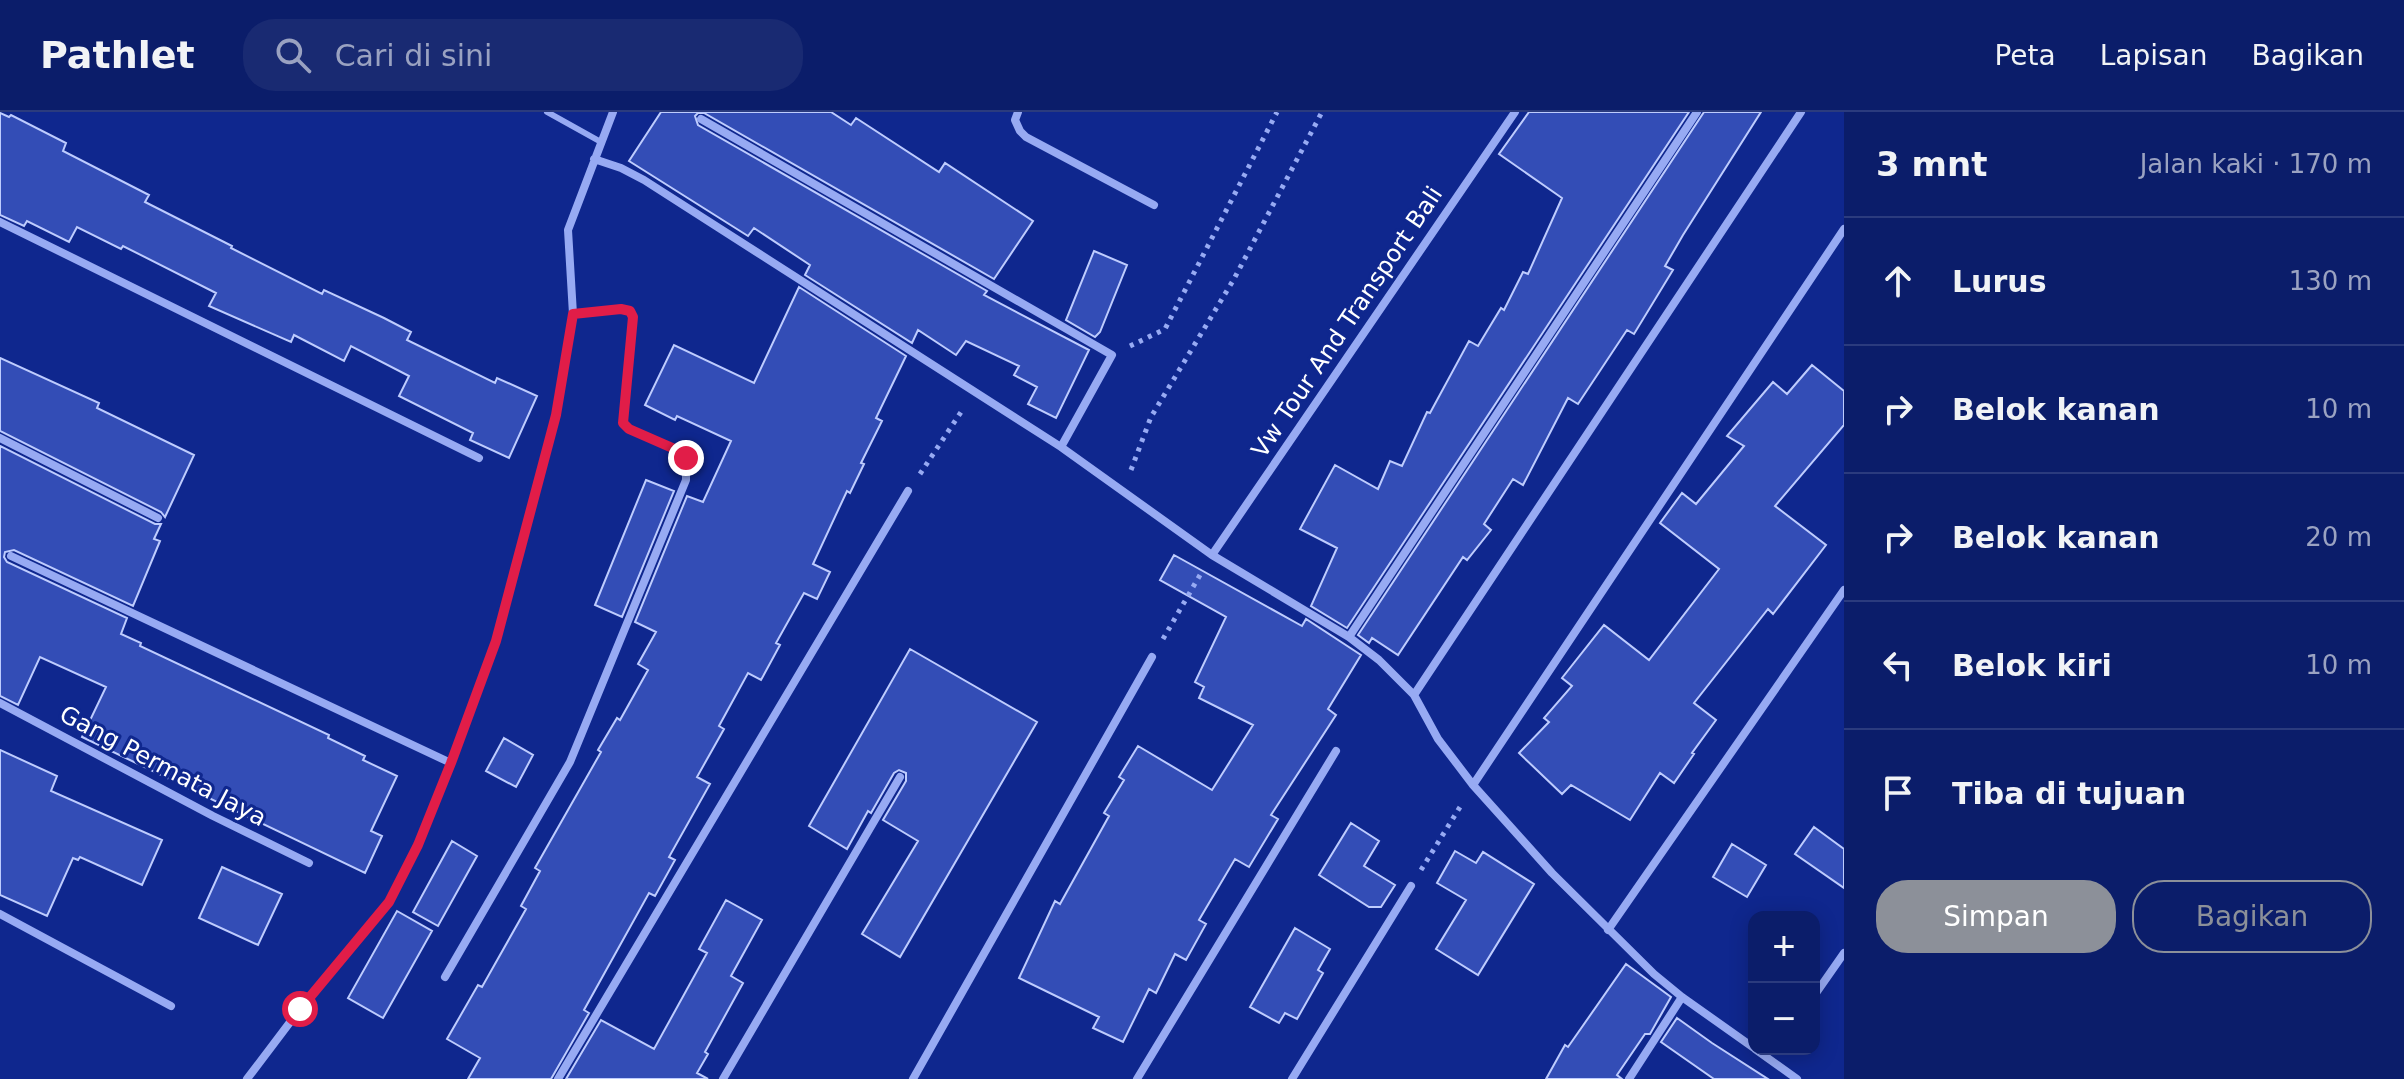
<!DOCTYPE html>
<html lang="id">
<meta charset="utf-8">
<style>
:root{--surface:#0b1d6a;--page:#192a72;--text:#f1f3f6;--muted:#9aa2c1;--line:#2b3b7e;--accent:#8c9099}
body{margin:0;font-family:"DejaVu Sans",sans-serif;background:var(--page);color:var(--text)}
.controls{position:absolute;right:24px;bottom:24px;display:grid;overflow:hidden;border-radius:16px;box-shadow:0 4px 20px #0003}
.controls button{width:72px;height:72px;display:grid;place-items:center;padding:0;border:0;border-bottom:2px solid var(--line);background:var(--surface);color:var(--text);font:40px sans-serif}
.stop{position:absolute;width:24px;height:24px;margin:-18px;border:6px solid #e11d48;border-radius:50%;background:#fff}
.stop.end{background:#e11d48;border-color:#fff;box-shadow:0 2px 8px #0008}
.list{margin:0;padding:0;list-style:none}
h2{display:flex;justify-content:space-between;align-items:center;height:104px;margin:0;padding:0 32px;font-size:34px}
h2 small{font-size:26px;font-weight:400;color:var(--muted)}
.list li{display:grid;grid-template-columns:52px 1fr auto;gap:24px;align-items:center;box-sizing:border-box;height:128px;padding:0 32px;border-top:2px solid var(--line)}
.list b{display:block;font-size:30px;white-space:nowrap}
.list em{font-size:26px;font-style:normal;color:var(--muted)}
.actions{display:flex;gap:16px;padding:24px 32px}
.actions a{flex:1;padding:18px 0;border:2px solid var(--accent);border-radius:32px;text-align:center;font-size:28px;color:var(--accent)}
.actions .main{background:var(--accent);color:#fff}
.icon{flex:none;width:44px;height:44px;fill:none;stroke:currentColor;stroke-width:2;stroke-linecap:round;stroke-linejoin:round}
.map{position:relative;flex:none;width:1844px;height:967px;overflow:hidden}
header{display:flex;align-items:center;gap:48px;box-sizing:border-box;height:112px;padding:0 40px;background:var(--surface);border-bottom:2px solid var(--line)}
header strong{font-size:38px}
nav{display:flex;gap:44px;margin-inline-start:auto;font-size:28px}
.search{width:560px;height:72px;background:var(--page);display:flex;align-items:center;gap:20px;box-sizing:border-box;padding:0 28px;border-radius:32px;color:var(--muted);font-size:30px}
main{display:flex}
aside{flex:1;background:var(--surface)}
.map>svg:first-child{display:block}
</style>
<header>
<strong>Pathlet</strong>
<div class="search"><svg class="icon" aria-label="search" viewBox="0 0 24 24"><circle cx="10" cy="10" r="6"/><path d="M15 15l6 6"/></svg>Cari di sini</div>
<nav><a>Peta</a><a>Lapisan</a><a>Bagikan</a></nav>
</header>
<main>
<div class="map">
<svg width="1844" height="967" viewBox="0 0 1844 967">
<rect width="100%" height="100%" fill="#0f278e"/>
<!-- building -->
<path fill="#334db6" stroke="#beccfe" stroke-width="2" d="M661,0h170l20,13 5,-7 83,54 6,-9 88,58 -39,58 -290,-166h-6l-3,3 3,9 289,166 -3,4 105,55 -33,68 -28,-14 9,-17 -23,-12 5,-9 -53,-25 -10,14 -38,-25 -6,13 -107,-68 5,-10 -56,-37 -6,8 -119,-75z
M1529,0h160l-342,516 -36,-22 26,-58 -37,-19 35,-64 43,24 12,-28 12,5 25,-54 3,1 39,-72 9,5 23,-38 3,2 19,-38 5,2 34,-76 -63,-44z
M1704,0h57l-78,123 -18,31 8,4 -39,64 -7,-4 -49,74 -10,-6 -45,87 -10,-6 -29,45 7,6 -24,30 -4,-3 -65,98 -26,-17 -3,5 -11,-8z
M0,1l9,4 2,-2 55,28 -3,8 86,44 -4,7 87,44 -1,2 91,46 2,-4 60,28 27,14 -4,8 88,43 2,-5 40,18 -28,62 -39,-18 3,-7 -74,-37 10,-20 -58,-30 -7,15 -50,-26 -3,7 -82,-36 7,-13 -93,-47 -2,3 -44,-22 -8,15 -42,-21 -3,5 -24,-11z
M1094,139l33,14 -27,67 -5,5 -29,-17z
M799,175l107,69 -30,62 6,3 -21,42 3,1 -14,29 -3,-2 -34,73 17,8 -13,27 -13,-6 -28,50 4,2 -19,35 -13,-7 -29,53 5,3 -27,48 13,7 -41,73 6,3 -20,36 -6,-3 -65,117 5,3 -38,66h-83l12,-21 -33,-19 31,-54 4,2 44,-78 -5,-3 19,-35 -5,-3 66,-116 -3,-2 19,-32 3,2 28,-50 -10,-6 18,-32 -21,-10 52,-126 16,6 28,-61 -54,-25 -2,4 -30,-15 29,-60 80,38z
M0,246l99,45 -2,5 97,47 -29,62 -4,-5 -161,-81z
M1812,253l32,26v34l-69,81 51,39 -53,69 -5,-5 -74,94 22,17 -24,33 2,1 -20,29 -14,-10 -30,47 -59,-35 -9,9 -43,-41 30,-31 -5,-4 28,-32 -10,-8 42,-53 45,35 70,-91 -59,-46 22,-30 14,11 48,-58 -17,-10 46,-54 14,12z
M0,334l155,78h6l-7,15 6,2 -27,65 -119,-56 -9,2 -1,5 3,5 120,56 -6,16 20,9 -1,3 189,89 -1,3 37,18 -2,4 34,16 -26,55 11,5 -17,37 -283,-136 24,-50 -66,-30 -22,48 -18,-9z
M646,368l28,11 -52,126 -27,-12z
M1174,443l128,71 4,-7 55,36 -33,54 8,6 -65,100 7,4 -29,48 -14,-8 -36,61 7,4 -20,36 -11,-6 -19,39 -7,-4 -26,53 -30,-14 6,-11 -80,-39 36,-77 5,3 49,-88 -5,-3 20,-33 -5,-3 19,-31 74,44 41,-65 -54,-27 5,-11 -9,-5 31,-65 -66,-37z
M910,537l127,73 -137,235 -38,-23 56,-93 -35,-21 23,-39v-8l-7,-3 -5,3 -23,40 -3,-2 -21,38 -38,-23z
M504,626l29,17 -17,32 -30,-16z
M0,638l57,26 -6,15 111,49 -20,45 -62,-28 -2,3 -5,-2 -26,58 -47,-21z
M1351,711l28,18 -15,25 31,19 -14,22h-12l-50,-32z
M1814,715l30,22v39l-49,-34z
M452,729l25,15 -39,70 -25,-14z
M1732,732l34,21 -19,32 -34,-20z
M1455,739l21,12 7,-11 51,32 -56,91 -42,-26 30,-49 -29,-17z
M222,755l60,27 -24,51 -59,-27z
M726,788l36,20 -31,56 12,7 -38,69 3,2 -11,19 11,6h-142l35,-59 53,29 53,-96 -8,-4z
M397,799l35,20 -49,87 -35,-20z
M1295,816l35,21 -12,21 5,3 -26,46 -12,-6 -6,10 -29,-16z
M1626,852l45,33 -21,37h-5l-28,41 5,4h-76l19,-34 3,2z
M1677,906l35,25 56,36h-54l-53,-37z"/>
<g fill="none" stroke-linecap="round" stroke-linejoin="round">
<!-- path -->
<path stroke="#97aaf3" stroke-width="5" stroke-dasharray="4 6" stroke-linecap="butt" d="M1130,234l35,-17 112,-217
M1131,358l20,-53 83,-138 88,-167
M920,362l43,-65
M1163,527l37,-64
M1421,758l39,-63"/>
<!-- service -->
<path stroke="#97aaf3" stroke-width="6" d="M547,0l54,30"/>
<!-- minor -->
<path stroke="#97aaf3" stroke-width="8" d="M1018,0l-3,8 5,11 6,6 128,68
M701,7l411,236 -51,92
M594,47l27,9 23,12 417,267 151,108 137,82 30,23 35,35 24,44 35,46 79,88 102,101 28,23 72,51
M0,110l479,236
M0,326l158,80
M1212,443l303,-443
M11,444l440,207
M1349,525l348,-525
M1414,583l387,-583
M0,591l213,113 96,47
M1473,673l371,-556
M0,802l171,92
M1608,818l236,-340
M445,865l125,-215 116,-282v-22l-9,-8 -48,-21 -6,-6 10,-106 -3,-6 -9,-2 -48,5
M1814,884l30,-43
M1755,937l42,30
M247,967l53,-70 89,-107 29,-57 33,-82 45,-122 60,-226 17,-101 -5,-84 45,-118
M558,967l350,-588
M723,967l177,-302
M913,967l239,-422
M1137,967l199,-328
M1292,967l119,-193
M1629,967l53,-82"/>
</g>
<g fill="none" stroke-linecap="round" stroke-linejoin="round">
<!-- route -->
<path stroke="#e11d48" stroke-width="10" d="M300,897l89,-107 29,-57 33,-82 45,-122 60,-226 17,-101 48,-5 9,2 3,6 -10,106 6,6 48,21 9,8"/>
</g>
<g text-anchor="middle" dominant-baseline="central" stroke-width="6" stroke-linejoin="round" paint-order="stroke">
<!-- street labels -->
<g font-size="24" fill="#fff" stroke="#0f278e">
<text transform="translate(1347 210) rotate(-56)">Vw Tour And Transport Bali</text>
<text transform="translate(163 654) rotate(28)">Gang Permata Jaya</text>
</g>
</g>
</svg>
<div class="controls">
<button>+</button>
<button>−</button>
</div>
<div class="stop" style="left:300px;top:897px"></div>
<div class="stop end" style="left:686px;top:346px"></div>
</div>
<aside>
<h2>3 mnt<small>Jalan kaki · 170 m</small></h2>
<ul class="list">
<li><svg class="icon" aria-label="ahead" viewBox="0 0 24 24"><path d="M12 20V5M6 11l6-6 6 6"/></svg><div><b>Lurus</b></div><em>130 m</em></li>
<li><svg class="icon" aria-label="right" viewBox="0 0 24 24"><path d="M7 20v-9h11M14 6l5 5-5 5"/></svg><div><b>Belok kanan</b></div><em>10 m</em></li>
<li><svg class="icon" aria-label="right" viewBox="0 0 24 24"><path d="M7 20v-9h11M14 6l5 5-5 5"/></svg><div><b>Belok kanan</b></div><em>20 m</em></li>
<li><svg class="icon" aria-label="left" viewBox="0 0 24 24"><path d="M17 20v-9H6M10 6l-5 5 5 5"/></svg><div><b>Belok kiri</b></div><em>10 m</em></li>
<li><svg class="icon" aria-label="arrive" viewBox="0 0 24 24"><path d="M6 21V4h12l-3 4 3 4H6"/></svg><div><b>Tiba di tujuan</b></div></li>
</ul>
<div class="actions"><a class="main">Simpan</a><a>Bagikan</a></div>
</aside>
</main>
